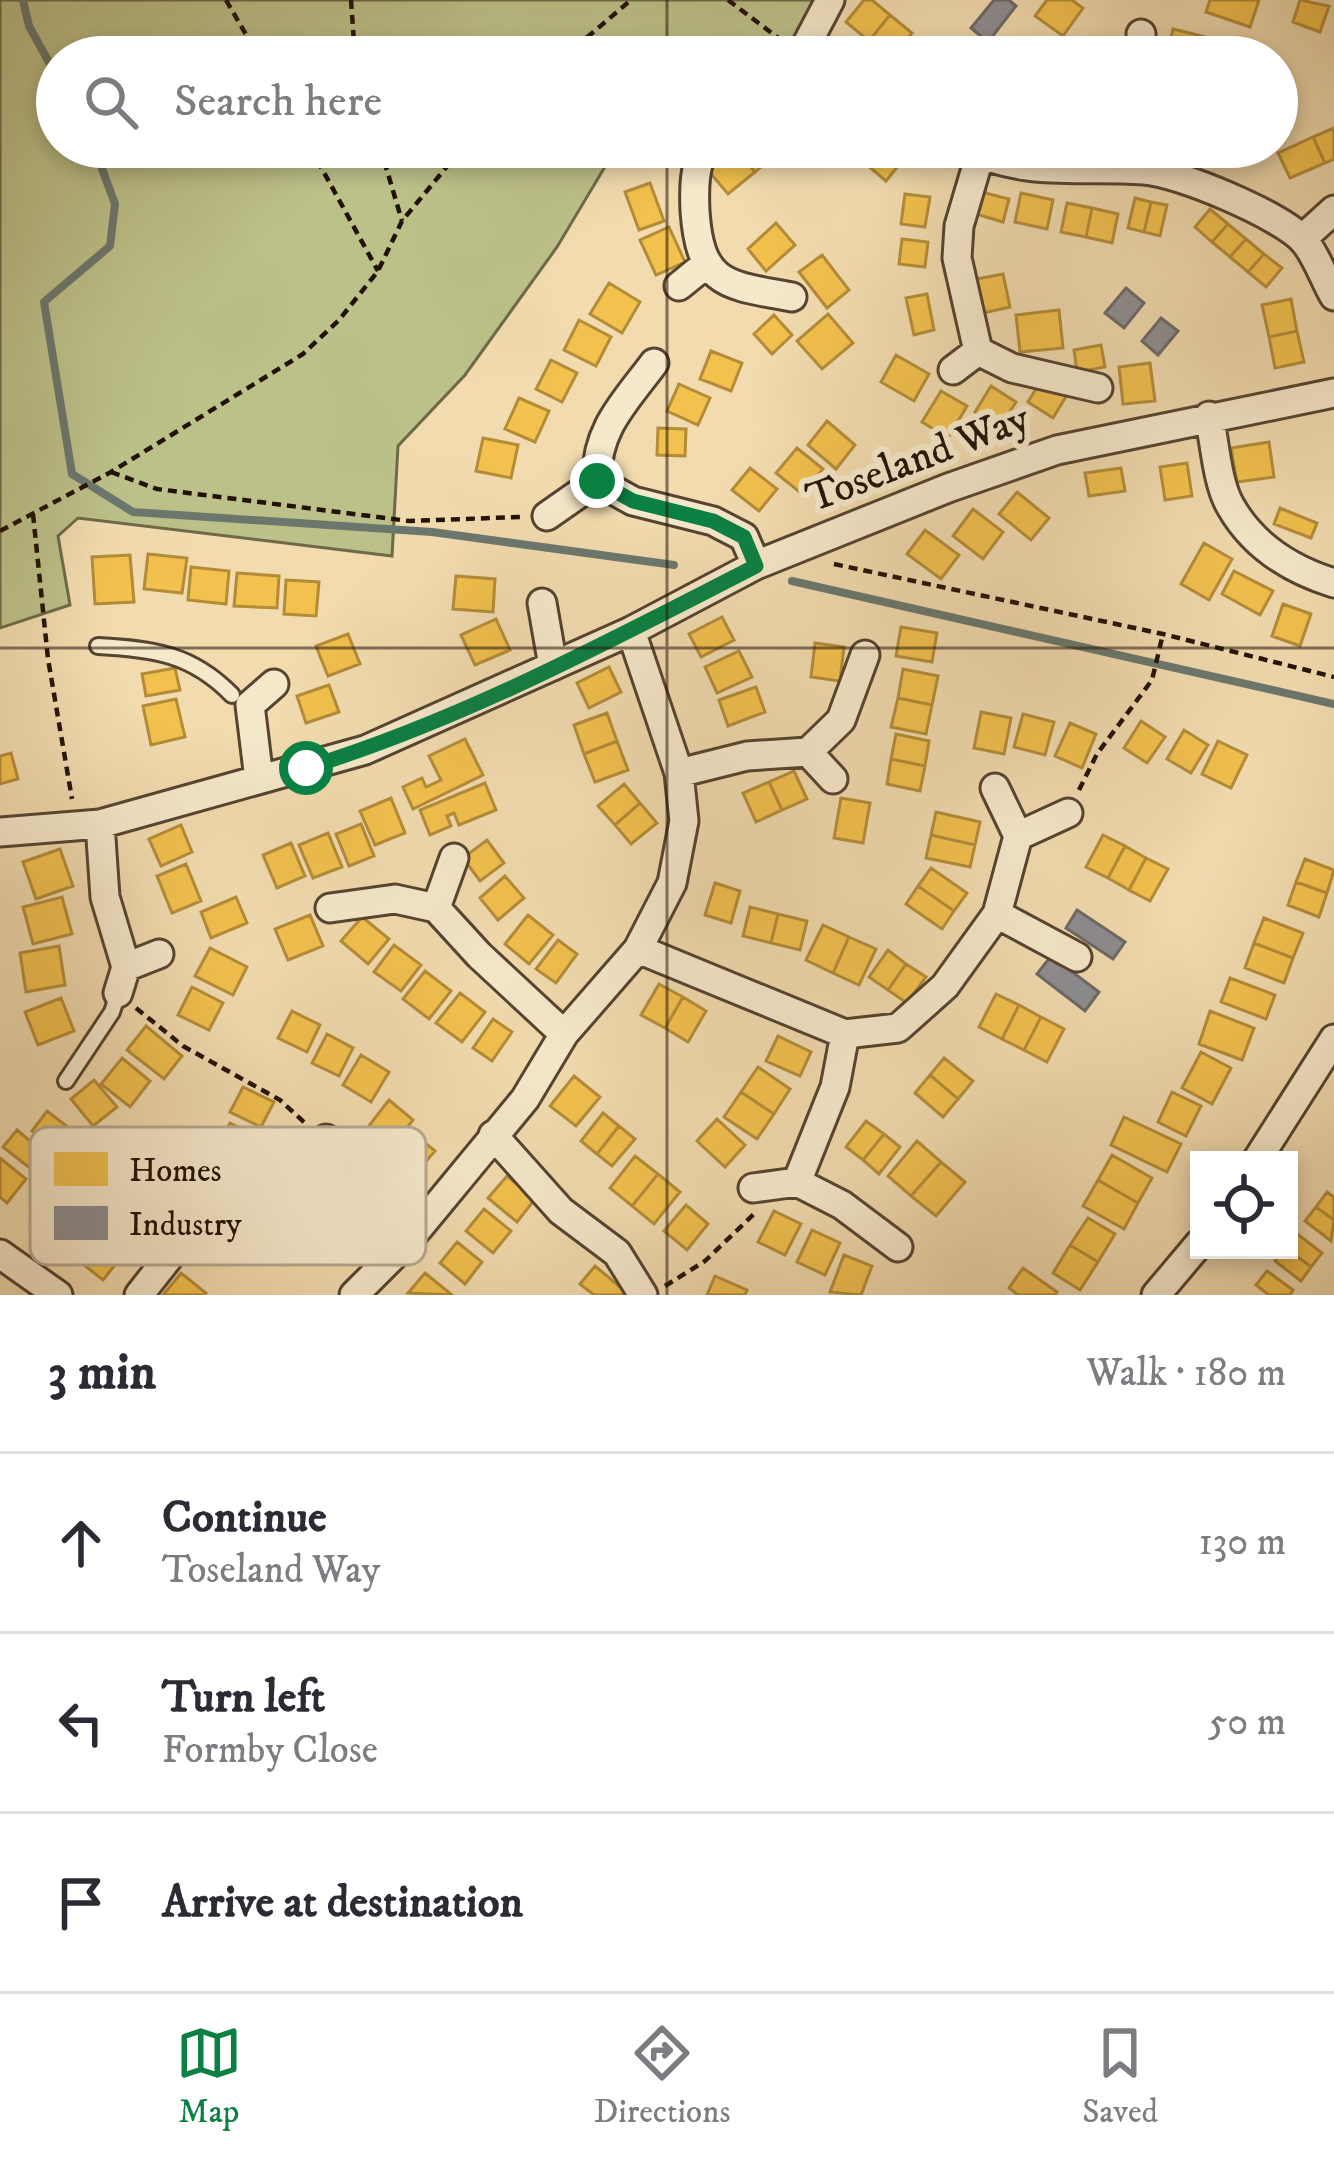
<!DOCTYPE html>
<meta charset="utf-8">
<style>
:root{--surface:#fff;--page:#f7f7f7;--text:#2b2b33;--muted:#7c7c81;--line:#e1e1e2;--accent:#0b8043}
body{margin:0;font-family:"IM FELL DW Pica",serif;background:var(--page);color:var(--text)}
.controls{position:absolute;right:36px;bottom:36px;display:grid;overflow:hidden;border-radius:0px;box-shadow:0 6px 18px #0003}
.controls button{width:108px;height:108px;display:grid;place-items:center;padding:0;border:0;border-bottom:3px solid var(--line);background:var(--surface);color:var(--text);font:60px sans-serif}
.stop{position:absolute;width:36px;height:36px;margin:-27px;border:9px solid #0b8043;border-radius:50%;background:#fff}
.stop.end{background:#0b8043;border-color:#fff;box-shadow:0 3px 12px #0008}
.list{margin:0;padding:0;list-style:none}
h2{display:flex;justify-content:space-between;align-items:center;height:156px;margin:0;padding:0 48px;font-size:51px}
h2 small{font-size:39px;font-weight:400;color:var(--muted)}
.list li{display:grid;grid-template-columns:78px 1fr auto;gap:36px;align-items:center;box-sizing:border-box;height:180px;padding:0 48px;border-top:3px solid var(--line)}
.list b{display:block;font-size:45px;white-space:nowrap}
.list p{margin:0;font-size:39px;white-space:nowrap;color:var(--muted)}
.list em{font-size:39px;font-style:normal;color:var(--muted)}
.icon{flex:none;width:66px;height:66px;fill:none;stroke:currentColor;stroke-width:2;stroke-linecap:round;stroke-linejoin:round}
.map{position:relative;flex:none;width:1334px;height:1295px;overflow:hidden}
.search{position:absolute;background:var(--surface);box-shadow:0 6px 18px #0003;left:36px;right:36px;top:36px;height:132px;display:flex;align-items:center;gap:30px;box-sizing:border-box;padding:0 42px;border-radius:66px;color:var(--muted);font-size:45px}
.sheet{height:696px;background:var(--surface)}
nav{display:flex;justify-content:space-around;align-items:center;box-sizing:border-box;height:168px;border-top:3px solid var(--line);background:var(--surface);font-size:33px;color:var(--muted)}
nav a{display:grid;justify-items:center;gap:6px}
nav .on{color:var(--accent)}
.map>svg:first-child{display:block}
</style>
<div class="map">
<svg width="1334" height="1295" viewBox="0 0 1334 1295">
<rect width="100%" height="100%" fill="#f1dbaf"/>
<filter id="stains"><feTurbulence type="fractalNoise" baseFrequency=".00167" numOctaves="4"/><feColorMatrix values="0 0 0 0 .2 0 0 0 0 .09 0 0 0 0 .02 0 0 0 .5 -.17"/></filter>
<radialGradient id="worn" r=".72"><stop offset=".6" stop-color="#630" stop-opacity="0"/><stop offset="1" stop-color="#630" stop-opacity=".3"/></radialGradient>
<!-- green -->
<path fill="#bcc089" stroke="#6f6948" stroke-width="3" d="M0,0h812l-5,30 -43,27h-707v90h569l-17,13 -52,87 -92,128 -67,71 -6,110 -314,-38 -20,18 12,69 -70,23z"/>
<!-- homes -->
<path fill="#f2c14e" stroke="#b48c38" stroke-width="3" d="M864,0h8l18,15 -21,26 -23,-19z
M1047,0h25l11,8 -20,28 -28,-20z
M1210,0h49l-9,27 -44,-15z
M1300,0l29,6 -9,26 -27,-10z
M890,15l22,18 -19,24 -24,-16z
M1173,29l37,9 -4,19 -39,-1z
M1334,128v31l-9,4 -12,-26z
M1313,137l12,26 -35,15 -12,-25z
M734,147h45l3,3 -27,22z
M734,147l21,25 -27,22 -21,-25z
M870,147h25l11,9 -20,25 -26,-22z
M650,183l14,38 -25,9 -14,-38z
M982,192l27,7 -6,23 -27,-8z
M1021,193l32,7 -6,29 -32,-7z
M905,194l25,3 -5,30 -24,-3z
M1135,198l16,4 -7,30 -16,-4z
M1151,202l16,3 -7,31 -16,-4z
M1067,203l25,5 -6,29 -25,-5z
M1092,208l26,6 -6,29 -26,-6z
M1210,209l18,15 -16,18 -17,-15z
M776,223l19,22 -29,26 -18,-22z
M1228,224l18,15 -16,18 -18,-15z
M669,227l16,35 -29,13 -16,-35z
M902,239l26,3 -3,25 -26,-3z
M1246,239l18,15 -16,18 -18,-15z
M1264,254l18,14 -16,19 -18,-15z
M822,255l27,35 -22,18 -28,-36z
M1003,274l7,33 -27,6 -6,-34z
M609,283l31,19 -18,31 -32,-19z
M927,294l7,36 -20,5 -8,-37z
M1291,299l6,32 -28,6 -7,-32z
M1059,310l4,38 -43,4 -4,-37z
M828,314l25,29 -31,26 -25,-28z
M774,315l18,20 -20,19 -18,-20z
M579,320l32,17 -15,29 -32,-16z
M1297,331l7,31 -29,6 -6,-31z
M1101,345l4,22 -28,5 -3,-22z
M711,351l31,12 -11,28 -31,-12z
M896,355l33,19 -15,27 -33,-19z
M551,360l26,13 -15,29 -26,-13z
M1150,363l5,38 -32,3 -4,-37z
M1042,379l25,16 -14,23 -25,-16z
M679,384l31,14 -12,27 -31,-14z
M991,386l25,16 -16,26 -25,-16z
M941,391l26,15 -19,32 -26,-16z
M519,398l30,13 -14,31 -30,-13z
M827,421l28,24 -19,24 -28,-24z
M658,428l28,1 -1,27 -28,-1z
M483,438l35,7 -7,33 -35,-7z
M1269,442l5,35 -37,5 -6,-34z
M797,448l26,21 -21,25 -26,-21z
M1187,463l5,33 -27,4 -5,-33z
M750,468l27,21 -18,22 -27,-21z
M1121,468l4,23 -36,5 -4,-23z
M1017,492l32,26 -18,22 -32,-26z
M1280,508l37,15 -6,15 -37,-14z
M973,509l30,23 -20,27 -30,-23z
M925,530l34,25 -18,24 -34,-25z
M1204,543l28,16 -23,41 -28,-16z
M148,554l39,4 -5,35 -38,-4z
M130,555l4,47 -39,2 -3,-47z
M191,567l38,4 -3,33 -38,-4z
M1234,571l39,20 -13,24 -38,-21z
M237,573l42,3 -2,32 -43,-2z
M456,576l39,3 -2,33 -40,-3z
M286,580l33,2 -3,34 -32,-2z
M1283,604l28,10 -11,32 -28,-10z
M722,617l12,23 -33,17 -12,-23z
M496,619l14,31 -35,15 -14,-30z
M901,627l36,6 -5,29 -36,-6z
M348,634l12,30 -32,12 -12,-30z
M815,643l29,4 -4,34 -29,-4z
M739,651l13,26 -35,16 -12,-26z
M609,667l12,25 -32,16 -12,-25z
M175,668l5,22 -34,6 -4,-22z
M903,669l35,7 -6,29 -34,-7z
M329,685l10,27 -33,11 -9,-27z
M756,687l9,25 -37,14 -9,-26z
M898,698l34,7 -6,29 -35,-7z
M176,699l9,38 -34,8 -8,-39z
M981,712l30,6 -7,36 -30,-6z
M607,713l10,28 -33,13 -10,-29z
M1023,714l31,8 -9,33 -31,-8z
M1141,721l24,16 -18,26 -23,-15z
M1070,723l26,11 -14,34 -27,-12z
M1184,730l24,15 -17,28 -24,-14z
M896,734l33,7 -4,25 -34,-7z
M465,739l18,36 -70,34 -10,-22 19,-9 4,9 15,-7 -12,-24z
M617,741l11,29 -33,12 -11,-28z
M1218,741l29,14 -16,33 -29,-14z
M11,753l7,26 -18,5v-28z
M891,759l34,7 -5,25 -33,-7z
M794,771l13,28 -25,11 -13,-28z
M769,782l13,28 -26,12 -13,-29z
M485,783l11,27 -37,15 -5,-12 -7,3 4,10 -21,9 -10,-25z
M624,784l16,19 -25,22 -17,-19z
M391,798l14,35 -30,12 -15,-34z
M841,798l29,5 -7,40 -29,-5z
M640,803l17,20 -26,21 -16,-19z
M936,812l44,10 -5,23 -44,-10z
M361,824l13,32 -25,10 -13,-32z
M181,825l11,27 -31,14 -12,-27z
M328,833l14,34 -29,11 -14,-33z
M931,835l44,10 -5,22 -44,-9z
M1103,835l22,11 -17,32 -22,-11z
M487,840l17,23 -24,18 -17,-23z
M291,843l14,33 -28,12 -14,-33z
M1125,846l21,12 -17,32 -21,-12z
M60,849l13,37 -37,13 -13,-37z
M1146,858l22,11 -18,32 -21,-11z
M1305,859l29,11 -7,23 -31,-11z
M186,864l15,37 -29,12 -15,-37z
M931,868l36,25 -13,18 -36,-25z
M505,876l19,22 -26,22 -18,-22z
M1296,882l31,11 -8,24 -31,-12z
M715,883l25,8 -9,32 -26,-8z
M918,886l36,25 -12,18 -36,-25z
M62,897l10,37 -39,10 -10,-37z
M236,897l11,26 -36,15 -10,-26z
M750,907l28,7 -7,29 -28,-7z
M778,914l29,7 -7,29 -29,-7z
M310,915l13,31 -35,14 -13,-31z
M528,915l25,20 -24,29 -24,-20z
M362,917l27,22 -21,25 -27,-23z
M1264,918l39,15 -10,25 -39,-15z
M823,925l26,12 -16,36 -27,-13z
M849,937l27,12 -17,36 -26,-12z
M558,940l19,14 -21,29 -20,-14z
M1254,943l39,15 -9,25 -39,-15z
M394,945l27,20 -20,26 -27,-19z
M59,946l6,39 -39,7 -6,-39z
M210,948l37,19 -14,28 -38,-19z
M888,950l18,14 -18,26 -19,-13z
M906,964l20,13 -19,26 -19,-13z
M425,971l26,20 -22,28 -26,-20z
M1230,978l45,17 -9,24 -45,-17z
M659,984l24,13 -18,31 -24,-13z
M192,987l31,16 -14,27 -31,-15z
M460,993l25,19 -23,30 -26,-19z
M996,994l23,11 -17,34 -23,-12z
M683,997l23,14 -18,31 -23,-14z
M61,998l13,33 -36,14 -13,-33z
M1019,1005l22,12 -17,33 -22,-11z
M292,1011l28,14 -13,27 -29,-14z
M1210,1011l44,17 -12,32 -43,-16z
M1041,1017l23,12 -17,33 -23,-12z
M493,1019l19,13 -20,29 -19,-13z
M146,1026l36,30 -18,23 -37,-29z
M327,1034l26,14 -14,28 -27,-13z
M778,1036l33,16 -11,24 -34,-15z
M1201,1052l30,16 -19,36 -30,-16z
M361,1055l28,17 -18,30 -28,-17z
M122,1058l28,23 -20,26 -29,-23z
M944,1058l29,23 -15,18 -28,-24z
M758,1067l32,22 -16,25 -33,-22z
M930,1075l28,24 -15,18 -28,-24z
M574,1076l26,21 -24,29 -26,-20z
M94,1080l23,27 -24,19 -22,-27z
M243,1087l31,15 -13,25 -31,-15z
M741,1092l33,22 -17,25 -33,-22z
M1172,1092l29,14 -15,30 -28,-14z
M389,1100l24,20 -21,26 -24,-19z
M47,1111l30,23 -16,20 -29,-23z
M603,1113l16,13 -22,28 -16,-13z
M1124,1117l57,27 -14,28 -56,-27z
M717,1119l28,26 -20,22 -28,-26z
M866,1121l18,13 -21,26 -17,-13z
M230,1123l35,17 -9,18 -35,-17z
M619,1126l16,13 -23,27 -15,-12z
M17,1130l32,27 -13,16 -33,-26z
M413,1133l22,18 -24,28 -21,-19z
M884,1134l16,13 -21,27 -16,-14z
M917,1141l24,21 -30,34 -23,-20z
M1112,1155l40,23 -14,25 -40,-23z
M635,1156l23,18 -26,32 -22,-18z
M0,1158l26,21 -19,24 -7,-6z
M941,1162l24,20 -29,34 -25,-20z
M658,1174l22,18 -26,32 -22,-18z
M507,1176l28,23 -18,23 -29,-24z
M1098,1180l40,23 -14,26 -41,-23z
M1327,1192l7,5v23l-18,-13z
M686,1205l22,19 -21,26 -23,-19z
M1316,1207l18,13 -3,21 -26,-20z
M484,1209l27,22 -18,22 -27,-22z
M774,1211l27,13 -16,31 -27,-13z
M1088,1218l27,16 -17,28 -28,-17z
M812,1230l28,13 -15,32 -28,-13z
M1296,1233l26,20 -11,14 -22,-17v-8z
M89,1238l29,23 -15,19 -29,-23z
M457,1242l25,20 -17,22 -25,-21z
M1070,1245l28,17 -18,28 -27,-17z
M1283,1250h6l22,17 -10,14 -26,-20z
M844,1255l28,11 -11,29 -31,-3z
M595,1266l30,25 -4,4h-27l-14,-11z
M1023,1268l34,24 -2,3h-37l-9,-7z
M1267,1271l26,19 -3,5h-21l-13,-10z
M181,1273l25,20 -2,2h-41z
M425,1273l27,22 -44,-2z
M715,1276l32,14 -2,5h-38z"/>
<!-- industry -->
<path fill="#8d8d92" stroke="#6d6868" stroke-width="3" d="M994,0h15l7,6 -28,36 -17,-14z
M1126,288l18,15 -20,25 -19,-15z
M1161,318l17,13 -20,24 -16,-14z
M1077,910l48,32 -12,17 -47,-31z
M1051,956l48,36 -14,19 -48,-37z"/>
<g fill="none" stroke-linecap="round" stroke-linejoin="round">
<!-- stream -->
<path stroke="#6b776d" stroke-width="8" d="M23,0l6,26 28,51
M94,147l21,57 -5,42 -66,56 28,172 61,38 299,20 242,33
M792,581l542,123"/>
<defs>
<path id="lane" d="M98,646c56,3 94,8 134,49
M66,1081l46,-69 6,-19
M232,1248l58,-61"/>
<path id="street" d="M1141,34l1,23
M805,57l-4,-2 29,-55
M705,147c-11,19 -11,42 -10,64 5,75 32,74 97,86
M963,147c68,31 111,18 181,23 34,2 136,45 159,70 13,14 21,39 31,56
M980,155l-21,71 -2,32 21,93 34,17 86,20
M1302,239l32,-29
M679,286l26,-21
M953,370l25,-19
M1209,416c6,27 8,68 22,91 23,40 61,63 103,76
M597,481c-2,-51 28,-79 57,-118
M547,516l50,-35 36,20 80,20 31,16 12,28
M542,603l11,63
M808,752l25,27
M679,773l68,-17 61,-4 33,-32 24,-65
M259,779l-9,-74 24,-21
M100,824l5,73 21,70 -8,26
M0,832l100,-8 265,-74 266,-119 125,-66 192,-77 109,-38 277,-57
M1018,836l50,-23
M330,908l65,-9 41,9 43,47 85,79
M436,908l18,-50
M997,914l80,43
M638,949l207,85 53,-6 47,-42 52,-72 21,-78 -23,-48
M126,967l33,-13
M493,1135l68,76 56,42 26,42
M1257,1160l77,-121
M309,1161l98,81
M797,1182l45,23 56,42
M290,1187l36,-48
M753,1188l44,-6 38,-95 10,-53
M0,1254l58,41
M139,1295l34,-43
M354,1295l53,-53 118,-143 39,-65 74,-85 34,-66 12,-62 -5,-48 -48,-142
M1156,1295l43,-51"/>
</defs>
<!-- lane casing -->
<use href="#lane" stroke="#564430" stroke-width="20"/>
<!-- street casing -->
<use href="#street" stroke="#564430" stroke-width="33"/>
<!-- path -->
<path stroke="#221206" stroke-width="4.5" stroke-dasharray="9 6" stroke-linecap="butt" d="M226,0l33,57
M351,0l4,57
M728,0l53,40
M564,57l67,-57
M310,147l68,124
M380,147l22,74
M111,472l46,17 252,32 111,-4
M33,514l15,145 24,140
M0,531l111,-59 192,-118 36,-34 39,-49 24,-50 61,-74
M834,564l329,70 171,43
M1079,790l18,-36 55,-74 11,-46
M136,1008l47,38 97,54 25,23
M665,1286l40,-25 49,-47"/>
<!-- lane -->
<use href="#lane" stroke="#f6e8cb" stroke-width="14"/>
<!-- street -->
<use href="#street" stroke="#f6e8cb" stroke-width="27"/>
</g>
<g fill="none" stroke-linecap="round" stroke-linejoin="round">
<!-- route -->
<path stroke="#0b8043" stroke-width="15" d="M306,768c157,-48 305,-128 450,-202l-12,-29 -31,-16 -80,-20 -36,-20"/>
</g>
<!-- grid -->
<path fill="none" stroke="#221206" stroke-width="3" stroke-opacity="0.55" d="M667,0v57M667,147v1148M0,648h1334"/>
<g text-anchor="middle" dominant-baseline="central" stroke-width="12" stroke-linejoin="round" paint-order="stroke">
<!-- street labels -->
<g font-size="42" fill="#221206" stroke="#f6e8cb">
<text transform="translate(918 459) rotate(-21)">Toseland Way</text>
</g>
</g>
<!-- legend -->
<rect x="30" y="1127" width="396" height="138" rx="18" fill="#f6e8cb" stroke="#b6a890" stroke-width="3"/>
<rect x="54" y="1152" width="54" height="34" fill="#f2c14e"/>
<rect x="54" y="1206" width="54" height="34" fill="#8d8d92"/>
<g font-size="33" fill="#221206">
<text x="129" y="1181">Homes</text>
<text x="129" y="1235">Industry</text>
</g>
<rect width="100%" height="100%" filter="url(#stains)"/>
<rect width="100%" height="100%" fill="url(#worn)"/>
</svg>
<div class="controls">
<button><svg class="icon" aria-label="locate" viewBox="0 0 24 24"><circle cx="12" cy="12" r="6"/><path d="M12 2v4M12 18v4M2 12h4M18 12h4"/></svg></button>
</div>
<div class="stop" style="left:306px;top:768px"></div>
<div class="stop end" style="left:597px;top:481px"></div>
<div class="search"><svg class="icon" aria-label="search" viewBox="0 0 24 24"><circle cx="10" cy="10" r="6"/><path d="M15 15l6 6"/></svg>Search here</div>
</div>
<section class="sheet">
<h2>3 min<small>Walk · 180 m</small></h2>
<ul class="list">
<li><svg class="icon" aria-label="ahead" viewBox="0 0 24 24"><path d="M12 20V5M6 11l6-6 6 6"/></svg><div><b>Continue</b><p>Toseland Way</p></div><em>130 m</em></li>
<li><svg class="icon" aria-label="left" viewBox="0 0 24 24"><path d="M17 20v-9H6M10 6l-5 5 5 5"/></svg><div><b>Turn left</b><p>Formby Close</p></div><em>50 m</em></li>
<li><svg class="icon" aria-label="arrive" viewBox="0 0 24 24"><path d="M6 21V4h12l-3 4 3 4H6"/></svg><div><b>Arrive at destination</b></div></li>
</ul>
</section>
<nav>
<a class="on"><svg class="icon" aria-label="map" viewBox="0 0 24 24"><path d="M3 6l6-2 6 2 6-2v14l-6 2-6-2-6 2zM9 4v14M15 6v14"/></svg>Map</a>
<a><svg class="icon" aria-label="directions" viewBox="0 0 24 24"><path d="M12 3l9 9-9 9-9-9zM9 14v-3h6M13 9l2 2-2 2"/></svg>Directions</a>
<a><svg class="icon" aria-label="saved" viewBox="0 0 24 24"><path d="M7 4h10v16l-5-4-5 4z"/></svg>Saved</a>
</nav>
